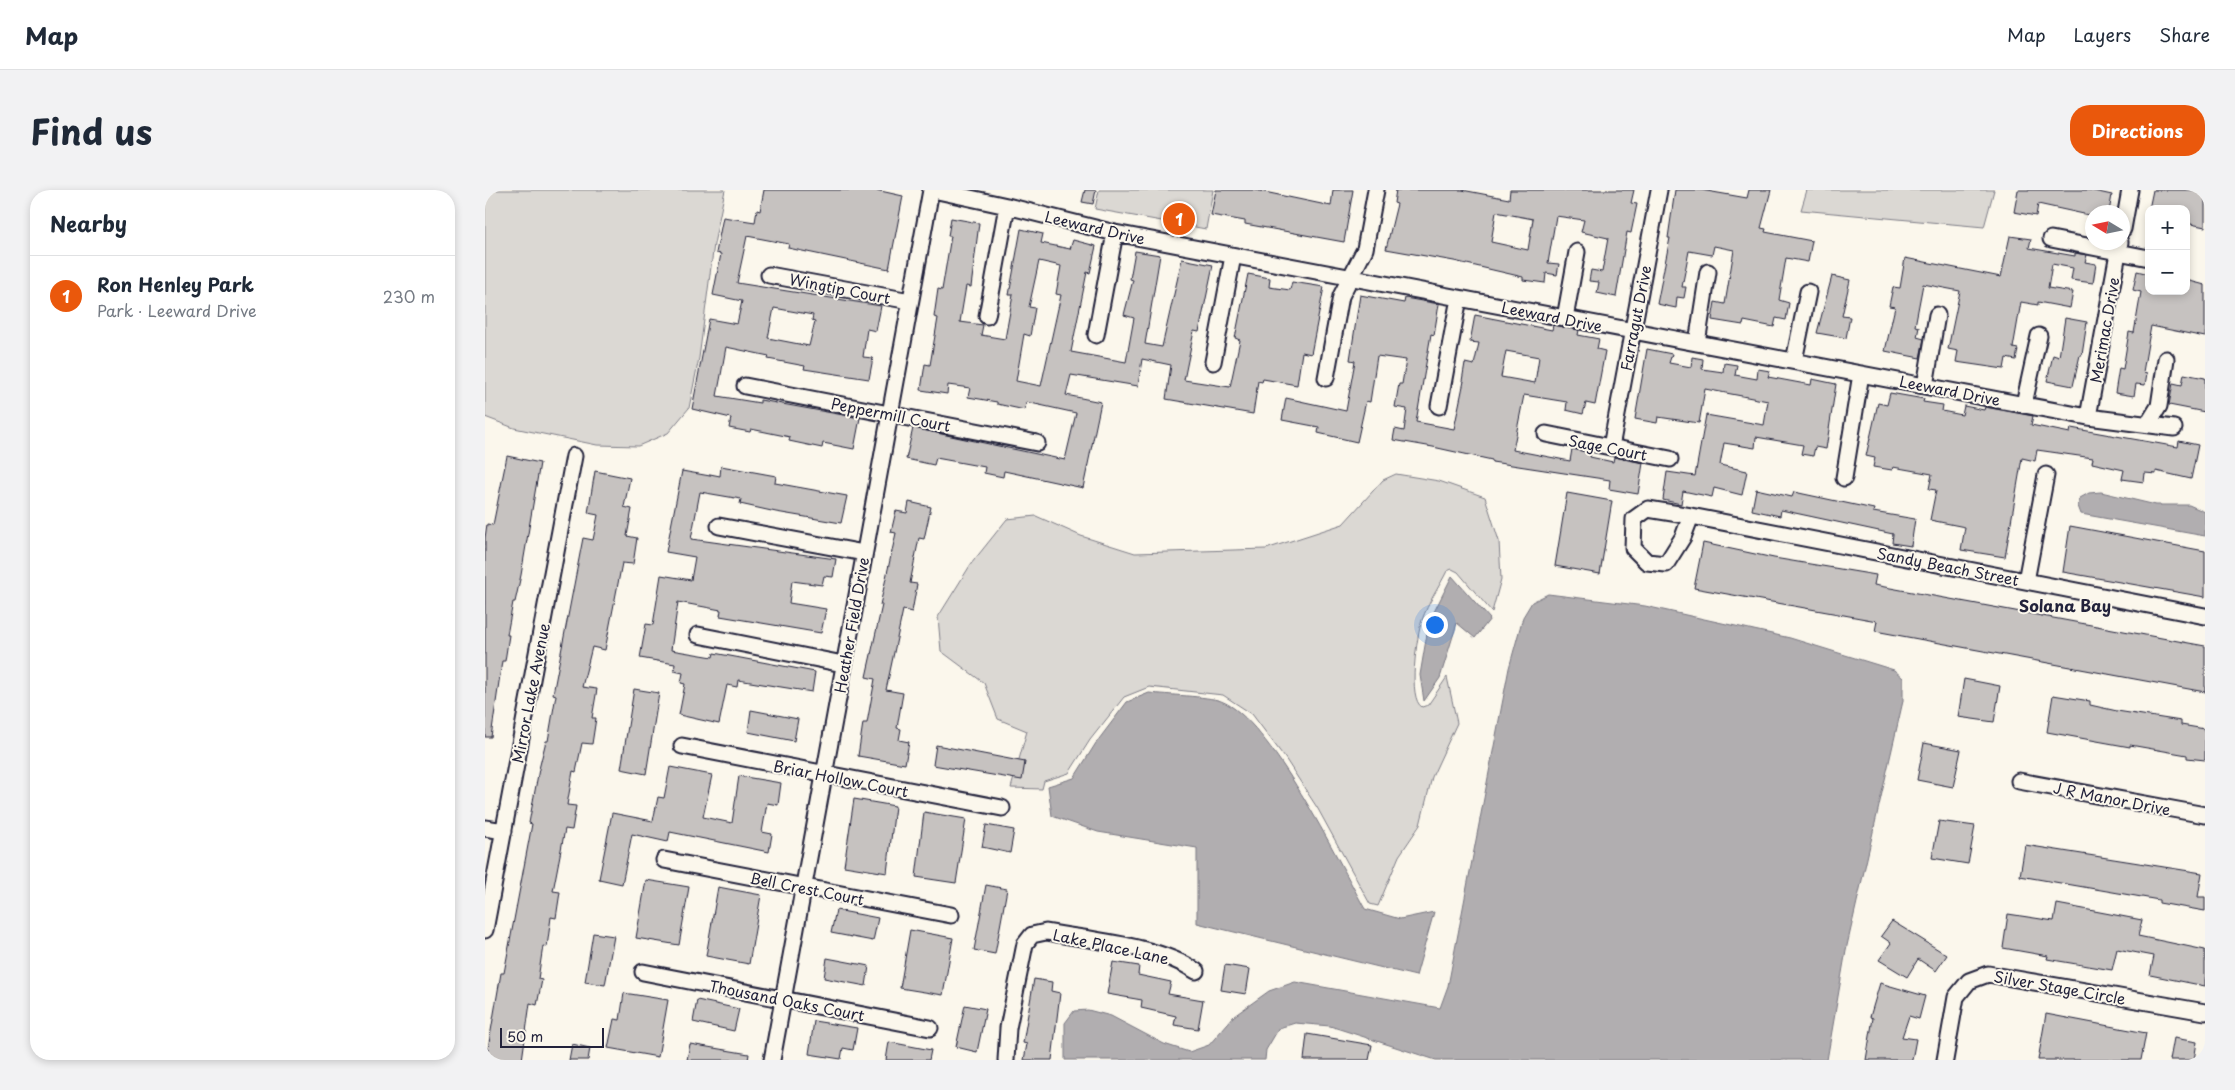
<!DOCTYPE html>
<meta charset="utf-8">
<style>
:root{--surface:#fff;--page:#f2f2f3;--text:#1f2937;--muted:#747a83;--line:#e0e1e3;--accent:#ea580c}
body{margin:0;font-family:"Playpen Sans",sans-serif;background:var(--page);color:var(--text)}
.controls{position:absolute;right:15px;top:15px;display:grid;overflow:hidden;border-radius:10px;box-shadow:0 2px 8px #0003}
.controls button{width:45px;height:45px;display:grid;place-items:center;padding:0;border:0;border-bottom:1px solid var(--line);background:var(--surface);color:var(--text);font:25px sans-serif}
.compass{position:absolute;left:1600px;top:15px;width:45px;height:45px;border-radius:50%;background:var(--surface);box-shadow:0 2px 8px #0003;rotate:280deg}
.scale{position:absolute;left:15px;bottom:12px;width:104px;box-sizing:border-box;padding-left:5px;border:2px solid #22223b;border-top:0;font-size:14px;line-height:18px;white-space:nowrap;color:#22223b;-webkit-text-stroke:4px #fbf7ec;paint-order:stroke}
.you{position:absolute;left:949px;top:434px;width:18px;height:18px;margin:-12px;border:4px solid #fff;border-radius:50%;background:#1a73e8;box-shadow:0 0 0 8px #1a73e833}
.badge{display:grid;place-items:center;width:32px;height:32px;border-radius:50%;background:var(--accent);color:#fff;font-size:16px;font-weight:700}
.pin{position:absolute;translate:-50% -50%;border:2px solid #fff;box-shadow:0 1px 5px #0006}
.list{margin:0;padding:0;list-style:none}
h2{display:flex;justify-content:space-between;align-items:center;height:65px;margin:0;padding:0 20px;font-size:21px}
h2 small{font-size:16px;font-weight:400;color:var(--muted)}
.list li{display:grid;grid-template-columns:32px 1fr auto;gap:15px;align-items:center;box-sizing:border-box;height:80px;padding:0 20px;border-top:1px solid var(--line)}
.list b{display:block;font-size:19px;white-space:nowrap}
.list p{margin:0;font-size:16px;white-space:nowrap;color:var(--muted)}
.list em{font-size:16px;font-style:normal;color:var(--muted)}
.map{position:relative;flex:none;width:1720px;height:870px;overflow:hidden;border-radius:20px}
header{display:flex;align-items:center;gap:30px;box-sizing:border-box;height:70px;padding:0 25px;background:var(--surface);border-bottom:1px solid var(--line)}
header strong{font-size:24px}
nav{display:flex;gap:28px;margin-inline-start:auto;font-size:18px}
.intro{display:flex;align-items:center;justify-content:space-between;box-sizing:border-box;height:120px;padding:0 30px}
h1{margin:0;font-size:35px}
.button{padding:12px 22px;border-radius:20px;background:var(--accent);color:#fff;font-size:18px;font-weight:700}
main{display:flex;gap:30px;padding:0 30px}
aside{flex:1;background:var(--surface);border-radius:20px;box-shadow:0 2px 8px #0003}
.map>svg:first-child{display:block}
</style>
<header>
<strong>Map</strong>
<nav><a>Map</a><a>Layers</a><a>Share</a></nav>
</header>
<div class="intro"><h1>Find us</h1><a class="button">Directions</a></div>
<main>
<aside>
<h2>Nearby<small></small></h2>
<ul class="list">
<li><span class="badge">1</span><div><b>Ron Henley Park</b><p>Park · Leeward Drive</p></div><em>230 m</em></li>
</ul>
</aside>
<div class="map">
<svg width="1720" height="870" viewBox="0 0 1720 870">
<rect width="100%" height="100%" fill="#fbf7ec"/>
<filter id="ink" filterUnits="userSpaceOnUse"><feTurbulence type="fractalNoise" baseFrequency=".02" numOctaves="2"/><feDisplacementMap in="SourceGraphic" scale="10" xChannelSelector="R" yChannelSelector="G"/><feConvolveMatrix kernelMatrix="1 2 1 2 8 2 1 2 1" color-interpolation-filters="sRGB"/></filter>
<g filter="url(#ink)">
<!-- green -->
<path fill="#dbd8d3" stroke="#7e7d87" d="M0,0h240l-11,54 -15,114 -10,50 -21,25 -30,13 -41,-1 -83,-17 -29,-11z
M614,0h114l-7,39 -111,-20z
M1322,0h187l-10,37 -183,-17z
M911,284l43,7 46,16 14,44 2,38 -9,33 -34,-40 -6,-3 -5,2c-8,16 -19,32 -25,49 -5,15 -15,79 0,87l6,-2 19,-28 10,46 -25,54 -12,48 -21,31 -21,50 -8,-2 -52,-95 -33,-51 -33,-44 -29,-19 -74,-8 -25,10 -34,43 -21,33 -25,8 -2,8 -31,-1 16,-57 -29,-12 -14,-36 -43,-32 -3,-34 33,-53 36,-45 29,-3 45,20 54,17 131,-4 77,-25 40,-44z"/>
<!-- water -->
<path fill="#b1aeb0" stroke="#787681" d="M1616,302l55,13h33l16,7v24l-124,-22 -3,-8 2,-8 9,-5z
M967,386l38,43 -15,19 -18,-15 -17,55 -16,23 -4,-26 9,-53z
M1063,404l97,12 145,32 104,32 9,8v23l-57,249 -19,110h-391l-106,-34 -35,-3 -16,5 -13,22 -1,10h-200v-37l9,-12 14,-1 23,6 53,28 25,8 20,-7 25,-29 35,-25 26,-9 145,26 8,-22 61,-318 14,-51 9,-15z
M664,503c17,2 58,3 72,8 49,18 117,160 144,208l35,10 34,-7 -18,64 -219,-53v-75l-99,-16 -46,-16 -4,-30 26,-8 22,-35 31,-41z"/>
<!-- building -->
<path fill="#c6c2c0" stroke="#22223b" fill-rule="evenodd" d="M279,0h112l27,6 -14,73 -101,-21 1,-4 -42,-8 -10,47 144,23 -5,25 -9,-2 -4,28 10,1 -4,21 -65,-10 1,-3 -37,-7 1,-3 -43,-9 -5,28 -4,21 43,7v-3l100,18 -6,31 -31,-6 -1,5 -33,-7 1,-4 -39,-8 -1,3 -21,-4 2,-10 -39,-9 17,-90 28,5 5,-23 -29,-6 8,-41 -5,-1 7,-36 32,5 2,-12 3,1zM289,118l39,7 -1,5 3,1 -6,25 -41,-8z
M600,0h11l-3,14 -11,-2z
M731,0h39l76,16 2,-16h20l-9,52 -99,-18v-3l-34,-6z
M911,0h66l47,9 1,-9h124l-3,13 6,1 -6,29 -4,-1 -11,65 -19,-4 2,-11 -10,-1 2,-11 11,2 6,-34 -27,-6 3,-12 -28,-4 -8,47 11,1 -2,11 -11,-2 -1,10 -22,-3v-3l-69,-16 -68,-12 11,-45 -3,-1zM1011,22l37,7 -5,31 -37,-8z
M1190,0h26l46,8 2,-8h22l-10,38 5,1 -1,3 47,9 -4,21 -22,-4 -7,42 10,3 -3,17 -10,-2 -2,9 -30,-6 -1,4 -31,-5 3,-18 10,2 9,-54 -20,-4 -2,9 -23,-4 -7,36h4l-2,11 -7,-1 -1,11 -19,-4 13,-66h-2z
M1533,0h71l23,5 -3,17h-16v4l-55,-12 -2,12 -22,-4z
M1668,0h52v37l-19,-4v-14h-37z
M466,28l28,5 -8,64 -5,-1 -6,36 23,3 -2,10 24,4 8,-44h-4l12,-66 22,5 -2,9 29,6 3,-9 23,6 -6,27 -3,-1 -16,80 55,10 8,-44 -10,-3 9,-35 -3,-1 5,-28 25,4 -15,89 17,3 20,-88 31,6 -14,67 -5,-1 -10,49 46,7 10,-47 -5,-2 13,-64 22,4 -1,9 21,3 2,-8 32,5 -13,67 -9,-2 -5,33 -34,-6 -1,3 -4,-1 -5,33 -87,-15 5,-34 -29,-6 -4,27 -67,-11 -5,20 35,7 -18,86 -79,-17 -1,6 -19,-4 1,-6 -49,-9 -2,7 -28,-6 7,-31 152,32 11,-47 -50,-11 -1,8 -28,-6v-2l-29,-5 2,-9 -22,-3 -1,9 -26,-4 4,-26 5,1 8,-47 -4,-1 4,-28 4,1 9,-54h-3zM554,71l22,5 -5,28 5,1 -20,91 -25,-5 8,-47 6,2 5,-28 -6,-1z
M1525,46l21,3 -2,9 46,8v-3l12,2 -2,7 11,2 -3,19 -22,-3 2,-12 -21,-4 -4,24 25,4 -3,16 -32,-6v3l-17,-3 -8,46 5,1 -2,11 -10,-2 -2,11 -48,-7 2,-11 -10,-2 12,-58 -37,-7 -8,42 4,1 -2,10 7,2 -4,19 -35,-7 10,-44 -6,-1 4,-19 7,1 5,-30 96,19z
M1652,81l12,3v17h37v-11l19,5v52l-54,-11 -8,46 4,1 -2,12 -9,-1 -2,12 -19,-3 4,-25 4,1 6,-37 5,1 7,-41 -8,-2z
M1347,86l18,4 -8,36 8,1 -4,21 -29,-5z
M875,105l44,8 1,-5 34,6 -5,31 -3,-1 -15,88 38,7 10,-48h-2l3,-18 9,2 5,-22 -9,-1 5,-27 77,15 1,-5 26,5 -1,5 21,4 -2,10 8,2 -10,54 -9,-2 -3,11 -17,-4 1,-8 -43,-7 -11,55 57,11 2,-12 19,4 -1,4 23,5 1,-5 29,6 -5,31 -29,-5 1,-9 -118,-18v-2l-59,-13 -40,-7 2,-11 9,2 3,-22 -12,-2 4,-23h3l4,-24 -29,-4 -7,46 -4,-1 -9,41 -39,-9 1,-6 -37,-7 4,-22 60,13 9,-50 -5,-1zM1021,161l33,6 -4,26 -34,-6z
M1580,128l22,4 -5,33h-2l-7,31 -26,-5 6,-26 6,2z
M1162,159l25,5 -3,9 22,4 1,-10 11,2 -1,10 21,3 1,-9 13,2 -2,10 22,4 1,-10 12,2 -2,6 43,8 1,-6 24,5 -10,65 -11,-2 -2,9 -12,-2 2,-9 -47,-8 -1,11 -31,-5 -4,22 27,6 -5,24 -28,-7 -2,9 -29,-6 -2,13 -18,-4 4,-28 28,4 11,-61 58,10 4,-24 -63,-12 -6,34 -41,-6 -1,6 -22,-4z
M1699,184l21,4v34l-36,-7 4,-22 9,2z
M1405,203l34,6 -1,3 20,3 -1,6 20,4 2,-9 20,4 1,-3 48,9 -2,9 39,8 1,-5 107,19 1,-6 19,4 -7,34 -35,-8v3l-11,-1 -1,9 -22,-3 2,-9 -32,-7 1,-5 -56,-8 -2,11 -13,-3 -17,99 -44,-7 4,-23 -35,-7 6,-30 -7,-1 3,-15 -39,-7 -1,3 -19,-3 2,-9 -9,-2 12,-53 9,2z
M22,266l33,7 -19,112 -6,27h-2l-6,33h2l-4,26h-3l-11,76h-6v-199l2,-14 6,1z
M236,276l55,10 -1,7 72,13 -6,27 -65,-11 -36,-8 1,-5 -41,-7 -9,47 145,20 -3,18 -9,-1 -2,9 -30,-4 -3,22 37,6 -5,24 -101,-17 1,-6 -43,-8 -7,48 42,7 1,-4 101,19 -3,20 -74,-12 -1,7 -10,-2 -8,39 -40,-9 6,-31 -4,-1 2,-10 -9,-2 1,-7 -35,-6 6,-34 7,1 8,-50 30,5 4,-23 -29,-5 16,-81 28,5v-2l10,2z
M110,281l35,7 -6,29 8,2 -5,27 10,2 -4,26 -11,-1 -17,87 -13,-3 -10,40 15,2 -5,29h4l-4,26 -10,-1 -6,29 -3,-1 -6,34 9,1 -4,24 -7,-1 -12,62 7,1 -4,26 -5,-1 -4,30 -4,-1 -5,33 4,1 -5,25 -7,-2 -8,57h-36l15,-87h3l28,-149 -3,-1 10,-54 7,-28h2l8,-46 -3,-1 30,-156 10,2 5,-25 -10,-2z
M1271,299l36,8 2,-5 80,17 -1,3 42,7 -4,27 -19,-3 1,-9 -112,-24 -1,6 -28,-6z
M1082,303l45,8 -12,73 -45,-8z
M424,312l22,5 -7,32 -5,-1 -9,45 7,1 -5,28 -9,-2 -17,80 17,3 -6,35 4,1 -2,11 10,2 -4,22 -47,-8 5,-33h4l8,-44 -9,-2 16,-72h-2l16,-72 -5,-1 5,-21 11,2z
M1585,336l135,25v46l-142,-25z
M1218,353l71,15 102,17 -2,10 331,61v46l-330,-61 2,-10 -183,-33z
M1479,489l36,7 -6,36 -36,-5z
M149,499l25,4 -13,81 -25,-5z
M1568,505l37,6v4l27,6 64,10v4l24,4v31l-18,-2v-3l-57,-10v2l-83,-15z
M266,520l47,9 -4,22 -46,-9z
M1439,553l37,7 -8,37 -36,-7z
M451,555l89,17 -3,18 -89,-15z
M185,577l42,8 -9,42 29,6 7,-47 42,7 -3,22 -11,-2 -5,29 10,2 -3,18 -99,-20 -2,10 -36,-8 -10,50 -23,-5 13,-66 41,8 5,-24 6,1z
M369,609l41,7 -8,67 -43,-7z
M439,622l42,7 -10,64 -40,-6z
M1454,631l36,5 -7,38 -36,-6z
M501,635l28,5 -4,23 -28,-6z
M1540,655l177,28 -4,24h7v14l-46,-8v-3l-139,-24z
M161,690l43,7 -10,58 -43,-7z
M501,695l21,4 -12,65 -21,-4z
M233,697l43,8 -12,69 -43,-8z
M1572,714l85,16 -4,16 67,14v36l-55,-11 4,-19 -37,-7 -5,21 -65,-11 1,-3 -45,-8 5,-34 46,7z
M351,720l42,8 -5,23 -42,-8z
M1407,731l55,34 -11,16 -18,-12 -11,18 -28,-17 12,-17 -10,-7z
M425,740l43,8 -10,57 -43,-7z
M108,743l21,3 -9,49 -20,-3z
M342,768l42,8 -3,20 -42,-8z
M628,772l26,4 -1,9 33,7 -3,12 35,6 -5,29 -24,-4 2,-9 -35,-8 1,-8 -35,-6z
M740,775l25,4 -4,25 -25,-4z
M549,789l18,3 -1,9 9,2 -8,67h-28l3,-16 -4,-1z
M1395,793l45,13 -6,23 -10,-3 -7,21 14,2 -4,21h-46l7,-42 -3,-1z
M139,803l44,7 -10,57 -50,-9 6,-29 6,1z
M212,810l42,9 -5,22 -41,-9z
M480,815l21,4 -9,43 -21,-5z
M1561,824l100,19 -5,27h-103z
M329,831l43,7 -4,22 -10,-2 -2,11 -32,-5z
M822,844l65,11 -3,15h-65z
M1689,848l23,4 -3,18h-24z
M404,852l42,8 -2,10h-43z
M87,854l18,4 -2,12h-19z
M205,854l59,10 -1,6h-61z"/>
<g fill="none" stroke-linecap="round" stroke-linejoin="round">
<defs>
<path id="street" d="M448,0l74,16 108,27 973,184 86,11
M1638,39l7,-39
M1566,49l98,19
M284,85l141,26
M502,126l20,-110
M1080,128l12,-66
M611,145l19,-102
M1212,153l11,-71
M1309,171l14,-69
M728,172l20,-106
M841,188l15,-82 24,-47 11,-59
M260,196l292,57
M1440,196l12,-71
M1539,214l15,-68
M954,216l20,-108
M1603,227l32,-175
M1663,234l11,-18 7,-47
M1061,244l124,25
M1126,257l48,-257
M1359,288l17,-104
M1206,326l-8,21 -17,27 -19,-2 -14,-14 1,-29 14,-10 43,7 514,100
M234,336l145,27
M1541,391l20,-106
M213,445l145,29
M197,556l320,62
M1534,591l186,34
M0,638l19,3
M179,670l287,55
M0,740l89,-474
M158,782l287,56
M287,870l159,-870
M521,870l2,-32 17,-84 7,-9 14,-3c48,9 110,13 150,39
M1460,870l11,-63 13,-16 19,-7 217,38"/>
</defs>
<!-- street casing -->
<use href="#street" stroke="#22223b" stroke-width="19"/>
<!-- street -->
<use href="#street" stroke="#fbf7ec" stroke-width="15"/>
</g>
</g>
<g text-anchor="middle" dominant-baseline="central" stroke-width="4" stroke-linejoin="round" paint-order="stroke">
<!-- street labels -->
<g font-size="15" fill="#22223b" stroke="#fbf7ec">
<text transform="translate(610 37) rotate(13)">Leeward Drive</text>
<text transform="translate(355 98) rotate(11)">Wingtip Court</text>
<text transform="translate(1067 126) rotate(11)">Leeward Drive</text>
<text transform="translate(1150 128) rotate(-79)">Farragut Drive</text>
<text transform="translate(1619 140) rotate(-80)">Merimac Drive</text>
<text transform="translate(1465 200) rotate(11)">Leeward Drive</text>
<text transform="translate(406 224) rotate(11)">Peppermill Court</text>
<text transform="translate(1123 257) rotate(11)">Sage Court</text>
<text transform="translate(1463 376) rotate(11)">Sandy Beach Street</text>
<text transform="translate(366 435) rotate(-80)">Heather Field Drive</text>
<text transform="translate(45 503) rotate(-79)">Mirror Lake Avenue</text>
<text transform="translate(356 588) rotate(11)">Briar Hollow Court</text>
<text transform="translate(1627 608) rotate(11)">J R Manor Drive</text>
<text transform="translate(322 698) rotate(11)">Bell Crest Court</text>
<text transform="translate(626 756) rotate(12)">Lake Place Lane</text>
<text transform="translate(1575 797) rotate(10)">Silver Stage Circle</text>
<text transform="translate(302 810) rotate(11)">Thousand Oaks Court</text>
</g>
<!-- neighbourhood labels -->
<g font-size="16" font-weight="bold" fill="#22223b" stroke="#fbf7ec">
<text x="1580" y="415">Solana Bay</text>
</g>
</g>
</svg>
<div class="controls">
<button>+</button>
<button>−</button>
</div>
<svg class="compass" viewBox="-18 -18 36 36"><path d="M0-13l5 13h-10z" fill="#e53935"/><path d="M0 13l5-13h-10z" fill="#747a83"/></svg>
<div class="scale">50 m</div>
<div class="you"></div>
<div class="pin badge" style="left:694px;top:29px">1</div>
</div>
</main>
